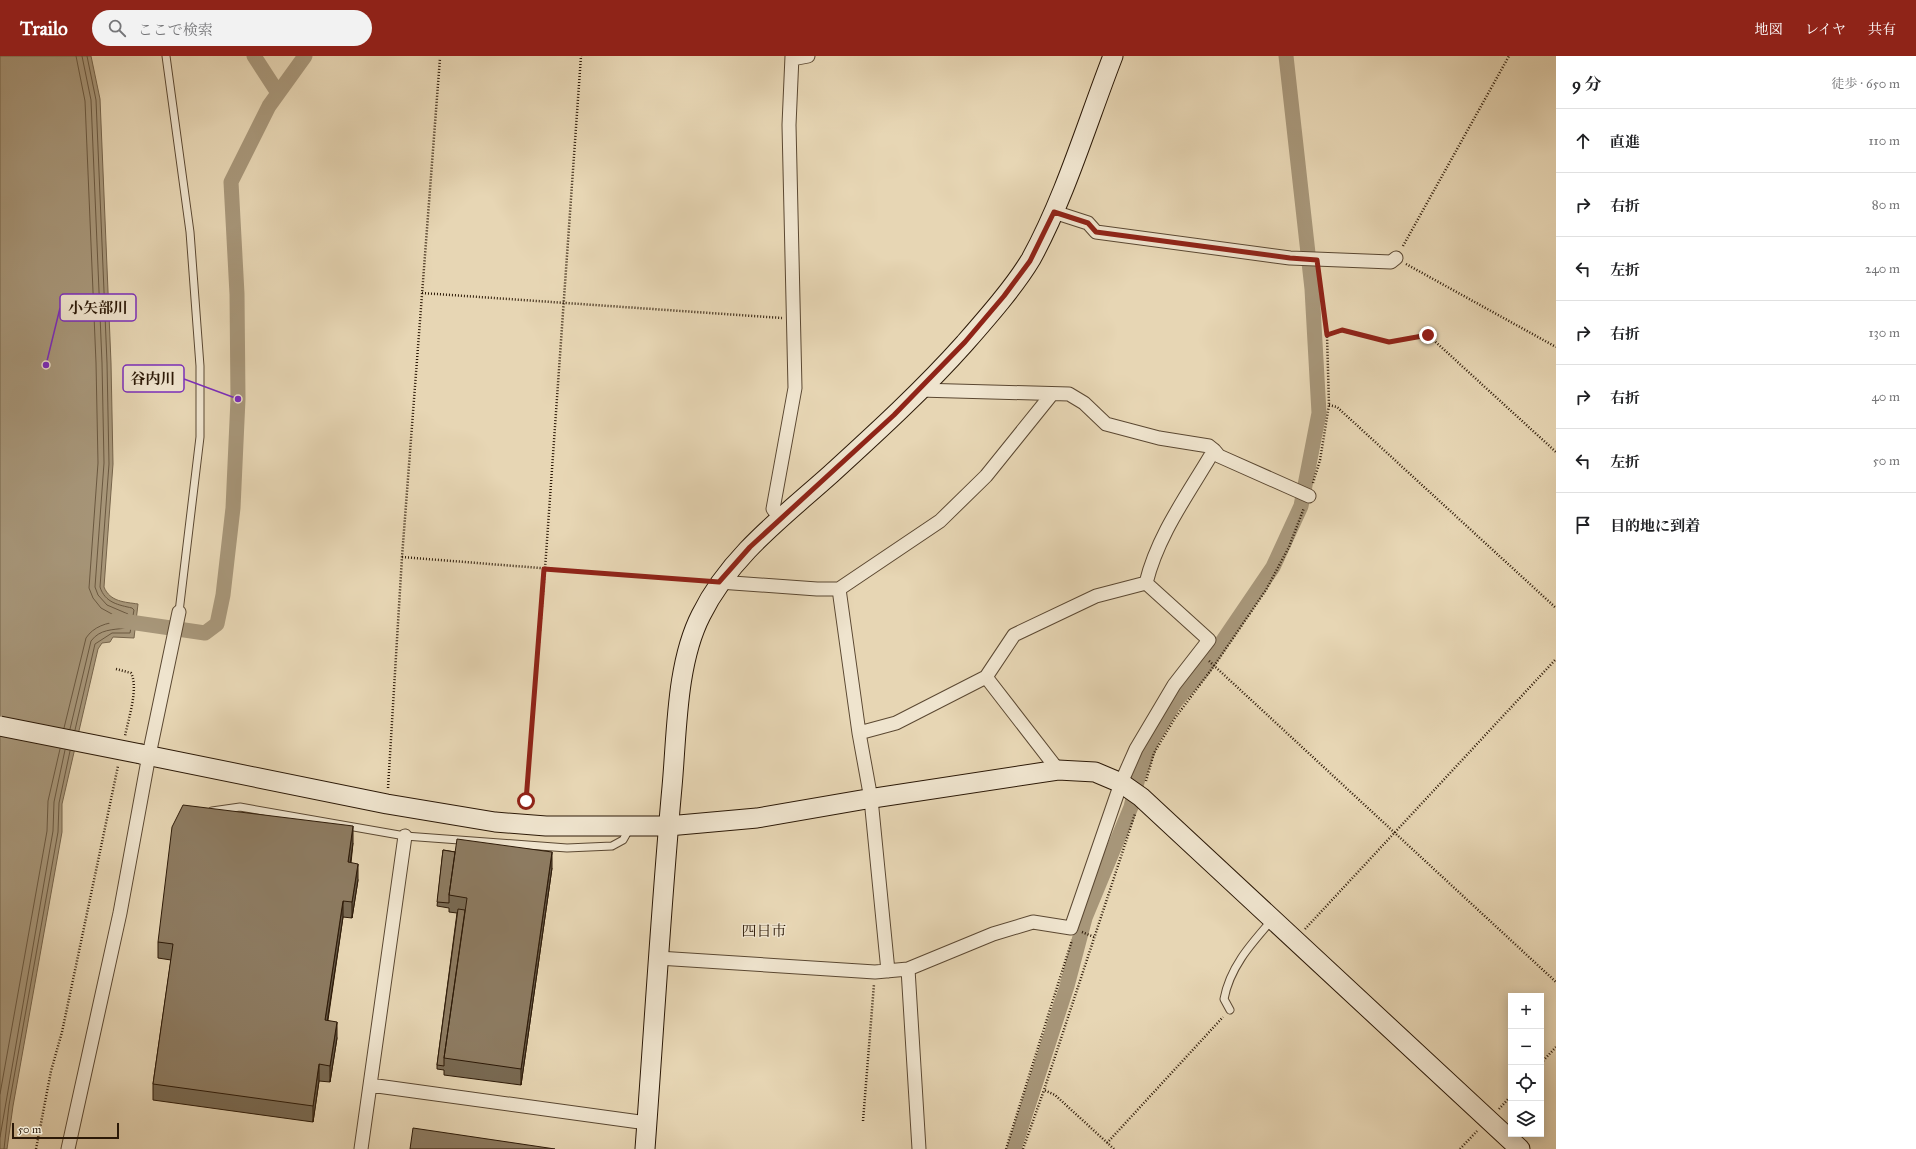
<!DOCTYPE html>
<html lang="ja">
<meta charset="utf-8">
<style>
:root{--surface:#fff;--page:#f2f2f2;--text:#202124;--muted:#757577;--line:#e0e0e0;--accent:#8f2418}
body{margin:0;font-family:"IM FELL Great Primer","Noto Serif JP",serif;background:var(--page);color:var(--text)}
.controls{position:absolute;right:12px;bottom:12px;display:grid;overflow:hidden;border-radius:0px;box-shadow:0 2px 10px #0003}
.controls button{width:36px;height:36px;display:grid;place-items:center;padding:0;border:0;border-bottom:1px solid var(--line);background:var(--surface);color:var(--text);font:20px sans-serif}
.scale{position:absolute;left:12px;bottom:10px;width:107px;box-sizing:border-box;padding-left:4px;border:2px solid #2c1907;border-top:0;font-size:11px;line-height:14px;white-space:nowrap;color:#2c1907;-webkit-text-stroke:3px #efe4ce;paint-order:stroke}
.stop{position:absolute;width:12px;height:12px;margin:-9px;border:3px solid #8f2418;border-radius:50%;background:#fff}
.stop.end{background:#8f2418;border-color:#fff;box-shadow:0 1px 4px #0008}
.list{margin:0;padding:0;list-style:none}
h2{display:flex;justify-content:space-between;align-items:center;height:52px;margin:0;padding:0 16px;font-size:17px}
h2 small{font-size:13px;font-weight:400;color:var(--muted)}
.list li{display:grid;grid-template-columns:26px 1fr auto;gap:12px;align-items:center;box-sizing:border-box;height:64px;padding:0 16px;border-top:1px solid var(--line)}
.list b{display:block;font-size:15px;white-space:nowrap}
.list em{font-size:13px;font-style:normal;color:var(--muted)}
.icon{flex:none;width:22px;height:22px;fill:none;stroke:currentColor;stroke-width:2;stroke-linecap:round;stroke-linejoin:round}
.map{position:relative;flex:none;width:1556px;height:1093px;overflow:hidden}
header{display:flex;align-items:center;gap:24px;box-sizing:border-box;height:56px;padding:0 20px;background:var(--accent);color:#fff}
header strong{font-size:19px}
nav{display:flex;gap:22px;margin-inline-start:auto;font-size:14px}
.search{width:280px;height:36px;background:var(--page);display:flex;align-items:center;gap:10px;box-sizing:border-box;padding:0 14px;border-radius:22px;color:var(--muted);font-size:15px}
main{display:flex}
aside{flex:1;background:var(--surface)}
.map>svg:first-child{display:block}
</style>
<header>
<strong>Trailo</strong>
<div class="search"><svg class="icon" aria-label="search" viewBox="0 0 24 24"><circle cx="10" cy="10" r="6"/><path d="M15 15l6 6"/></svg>ここで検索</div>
<nav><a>地図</a><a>レイヤ</a><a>共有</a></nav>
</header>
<main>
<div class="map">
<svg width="1556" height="1093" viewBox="0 0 1556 1093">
<rect width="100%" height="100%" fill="#e7d6b4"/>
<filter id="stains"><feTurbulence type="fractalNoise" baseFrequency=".005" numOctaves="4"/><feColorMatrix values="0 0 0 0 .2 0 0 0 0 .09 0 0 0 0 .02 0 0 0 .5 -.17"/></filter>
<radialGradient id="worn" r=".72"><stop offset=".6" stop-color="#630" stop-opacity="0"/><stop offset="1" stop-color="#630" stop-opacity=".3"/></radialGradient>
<!-- water -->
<path fill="#a79679" stroke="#76644b" d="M0,0h91l9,43 11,264 2,101 -9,123c6,15 21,15 34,17l-4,34 -21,-1 -3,5 -8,1 -4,6 -36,155v28l-49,274 -6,43h-7z"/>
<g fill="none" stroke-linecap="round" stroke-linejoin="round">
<!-- shore -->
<path stroke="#6a5840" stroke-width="1" d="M64,672l22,-90c7,-11 21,-16 34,-16l1,-3 -20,-11 -8,-10 -4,-10 9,-125 -2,-100 -11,-262 -9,-45
M70,673l21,-88c9,-12 21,-11 35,-13l2,-14 -21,-9 -9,-10 -3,-8 9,-124 -2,-100 -11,-263 -9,-44
M75,674l20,-86 17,-11h18l4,-23 -2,-2c-13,-3 -27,-5 -32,-21l9,-123 -2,-101 -11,-263 -9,-44
M0,1038l47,-263 1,-30 12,-52
M0,1081l53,-306 1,-29 11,-52
M4,1093l5,-44 49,-273 1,-29 11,-52"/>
<!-- canal -->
<path stroke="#a79679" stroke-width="15" d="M254,0l24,37
M116,564l89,13 12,-9 6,-29 10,-87 5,-109 -1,-105 -6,-112 38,-76 36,-50
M1014,1093l53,-163 18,-68 46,-111 7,-29 14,-38 23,-38 28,-32 70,-103 28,-61 18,-93 -7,-124 -26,-233"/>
<defs>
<path id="lane" d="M166,0l24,176 10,134v71l-21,175
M212,755l28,-4 165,29 162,12 45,-2 11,-6 4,-7v-5
M1230,954l-6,-11c6,-32 27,-55 48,-79"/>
<path id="street" d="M792,3l16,-3
M1054,156l34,11 8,9 194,26 101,4 5,-4
M919,334l150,4 15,9 22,21 53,14 50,8 5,4
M780,462l-7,-9 22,-121 -6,-263 3,-69
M719,526l98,7h22l101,-68 46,-45 66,-82
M1146,527c12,-49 43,-90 68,-133l5,6 90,40
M839,533l20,144 12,66 17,172
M986,621l72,93
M658,902l217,14 33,-3 85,-35 40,-12 38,6 50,-145 15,-34 38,-64 35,-45 -63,-57 -50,13 -82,39 -28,42 -90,46 -37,10
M908,913l11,180
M370,1029l277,38
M68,1093l52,-236 29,-158 30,-143
M361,1093l44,-313"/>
<path id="secondary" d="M141,698l246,50 108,18 51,4h122l89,-8 104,-18 197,-30 37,2 26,11 20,14 379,352
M645,1093c9,-121 16,-242 27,-362 5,-54 4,-123 29,-172 29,-59 82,-98 130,-141 46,-42 93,-85 134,-131 21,-24 50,-57 66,-84 34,-62 56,-136 82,-203"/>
</defs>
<!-- lane casing -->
<use href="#lane" stroke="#5b4832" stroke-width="9"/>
<!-- street casing -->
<use href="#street" stroke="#5b4832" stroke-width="15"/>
<!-- secondary casing -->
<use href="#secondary" stroke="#2c1907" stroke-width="21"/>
<!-- path -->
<path stroke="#2c1907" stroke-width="2.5" stroke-dasharray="1 2" stroke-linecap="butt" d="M1403,190l106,-190
M1406,208l150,83
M1319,216l8,63 15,-4 47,11 39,-7 128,117
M422,237l360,25
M1329,349l8,2 219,201
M1313,427l7,-23 9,-55 -2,-70
M402,501l301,24
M1209,605l347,321
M116,613l15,4c8,15 -3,47 -6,63
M1146,725l8,-28 21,-35 39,-52 52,-76 23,-43 15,-39
M388,732l14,-231 38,-499
M526,745l19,-232 36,-513
M1305,873l251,-270
M1082,876l12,5
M1541,1007l15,-16
M1499,1053l12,-13
M863,1065l11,-137
M1107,1087l116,-126
M36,1093l15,-78 11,-39 56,-266
M1006,1093l66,-209
M1023,1093l21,-59
M1114,1093l-59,-54 -11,-5 91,-276
M1460,1093l17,-18"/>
<!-- lane -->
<use href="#lane" stroke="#efe4ce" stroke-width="7"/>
<!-- street -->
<use href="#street" stroke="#efe4ce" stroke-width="13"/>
<!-- secondary -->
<use href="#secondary" stroke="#efe4ce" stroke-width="19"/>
<defs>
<path id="secondary-bridge" d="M0,670l141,28"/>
</defs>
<!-- secondary-bridge casing -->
<use href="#secondary-bridge" stroke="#2c1907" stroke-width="21" stroke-linecap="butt"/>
<!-- secondary-bridge -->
<use href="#secondary-bridge" stroke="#efe4ce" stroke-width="19"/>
</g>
<!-- wall -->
<path fill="#796a53" stroke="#2c1907" d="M353,787l-2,20 7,17 -6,38 -9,-1 -15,103 9,18 -7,44 -11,-1 -6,41 -160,-22v-16l18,-124 -13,-2v-16z
M443,794l109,18 -31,217 -77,-10v-5l-7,-1v-4l20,-152 -8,-1v-4l-12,-2z"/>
<!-- shaded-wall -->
<path fill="#635644" stroke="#2c1907" d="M353,770v17l-5,36v-17z
M552,796v16l-31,217v-16z
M358,808v16l-6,38v-16z
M343,845v16l-18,119v-16z
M337,966v16l-7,44v-16z
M319,1008v17l-6,41v-16z"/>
<!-- building -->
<path fill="#8d7b61" stroke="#2c1907" d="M183,749l170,21 -5,36 10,2 -6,38 -9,-1 -18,119 12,2 -7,44 -11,-2 -6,42 -160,-22 20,-140 -15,-2 14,-115z
M457,783l95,13 -31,217 -77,-11 23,-160 -18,-3z
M443,794l12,2 -6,43v8l-12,-1z
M458,853l7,1 -21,148v8l-7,-1z
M413,1072l142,21h-145z"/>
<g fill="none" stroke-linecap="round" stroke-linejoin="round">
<!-- route -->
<path stroke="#8f2418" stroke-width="5" d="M526,745l18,-232 175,13 31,-35 144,-132 71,-73 39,-46 26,-35 24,-49 34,11 8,9 194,26 27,2 10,75 15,-5 47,12 39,-7"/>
</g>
<g text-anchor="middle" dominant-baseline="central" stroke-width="3" stroke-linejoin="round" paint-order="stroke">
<!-- neighbourhood labels -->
<g font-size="15" fill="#2c1907" stroke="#efe4ce">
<text x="764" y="875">四日市</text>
</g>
</g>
<!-- callouts -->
<path fill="none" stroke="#7b2cbf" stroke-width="1.5" d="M46 309L60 252M238 343L184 323"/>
<g fill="#7b2cbf" stroke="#efe4ce" stroke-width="1.5">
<circle cx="46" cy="309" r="4"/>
<circle cx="238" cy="343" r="4"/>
</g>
<g fill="#efe4ce" stroke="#7b2cbf" stroke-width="1.5">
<rect x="60" y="238" width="76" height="27" rx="4"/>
<rect x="123" y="309" width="61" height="27" rx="4"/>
</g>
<g font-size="15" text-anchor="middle" font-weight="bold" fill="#2c1907">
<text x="98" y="257">小矢部川</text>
<text x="153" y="328">谷内川</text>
</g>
<rect width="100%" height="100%" filter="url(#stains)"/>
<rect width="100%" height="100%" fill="url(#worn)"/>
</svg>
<div class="controls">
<button>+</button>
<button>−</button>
<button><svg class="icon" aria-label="locate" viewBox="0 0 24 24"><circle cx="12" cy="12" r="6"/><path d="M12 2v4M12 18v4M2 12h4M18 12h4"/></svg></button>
<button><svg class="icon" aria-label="layers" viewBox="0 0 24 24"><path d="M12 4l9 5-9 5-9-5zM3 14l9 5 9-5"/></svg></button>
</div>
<div class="scale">50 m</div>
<div class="stop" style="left:526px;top:745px"></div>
<div class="stop end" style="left:1428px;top:279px"></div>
</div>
<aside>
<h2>9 分<small>徒歩 · 650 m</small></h2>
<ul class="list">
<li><svg class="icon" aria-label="ahead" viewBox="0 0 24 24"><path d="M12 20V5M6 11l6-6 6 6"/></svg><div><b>直進</b></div><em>110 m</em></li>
<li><svg class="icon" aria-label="right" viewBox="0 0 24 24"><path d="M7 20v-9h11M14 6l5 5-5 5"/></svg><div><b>右折</b></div><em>80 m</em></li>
<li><svg class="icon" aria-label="left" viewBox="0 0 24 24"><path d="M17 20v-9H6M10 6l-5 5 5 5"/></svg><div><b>左折</b></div><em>240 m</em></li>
<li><svg class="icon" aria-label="right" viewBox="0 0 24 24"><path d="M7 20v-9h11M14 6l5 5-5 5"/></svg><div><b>右折</b></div><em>130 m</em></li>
<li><svg class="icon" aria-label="right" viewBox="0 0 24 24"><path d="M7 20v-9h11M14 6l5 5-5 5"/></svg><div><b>右折</b></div><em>40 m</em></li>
<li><svg class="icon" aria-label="left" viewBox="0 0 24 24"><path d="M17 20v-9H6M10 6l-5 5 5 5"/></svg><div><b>左折</b></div><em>50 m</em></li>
<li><svg class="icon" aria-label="arrive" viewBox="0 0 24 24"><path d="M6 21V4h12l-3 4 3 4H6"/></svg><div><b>目的地に到着</b></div></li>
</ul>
</aside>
</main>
